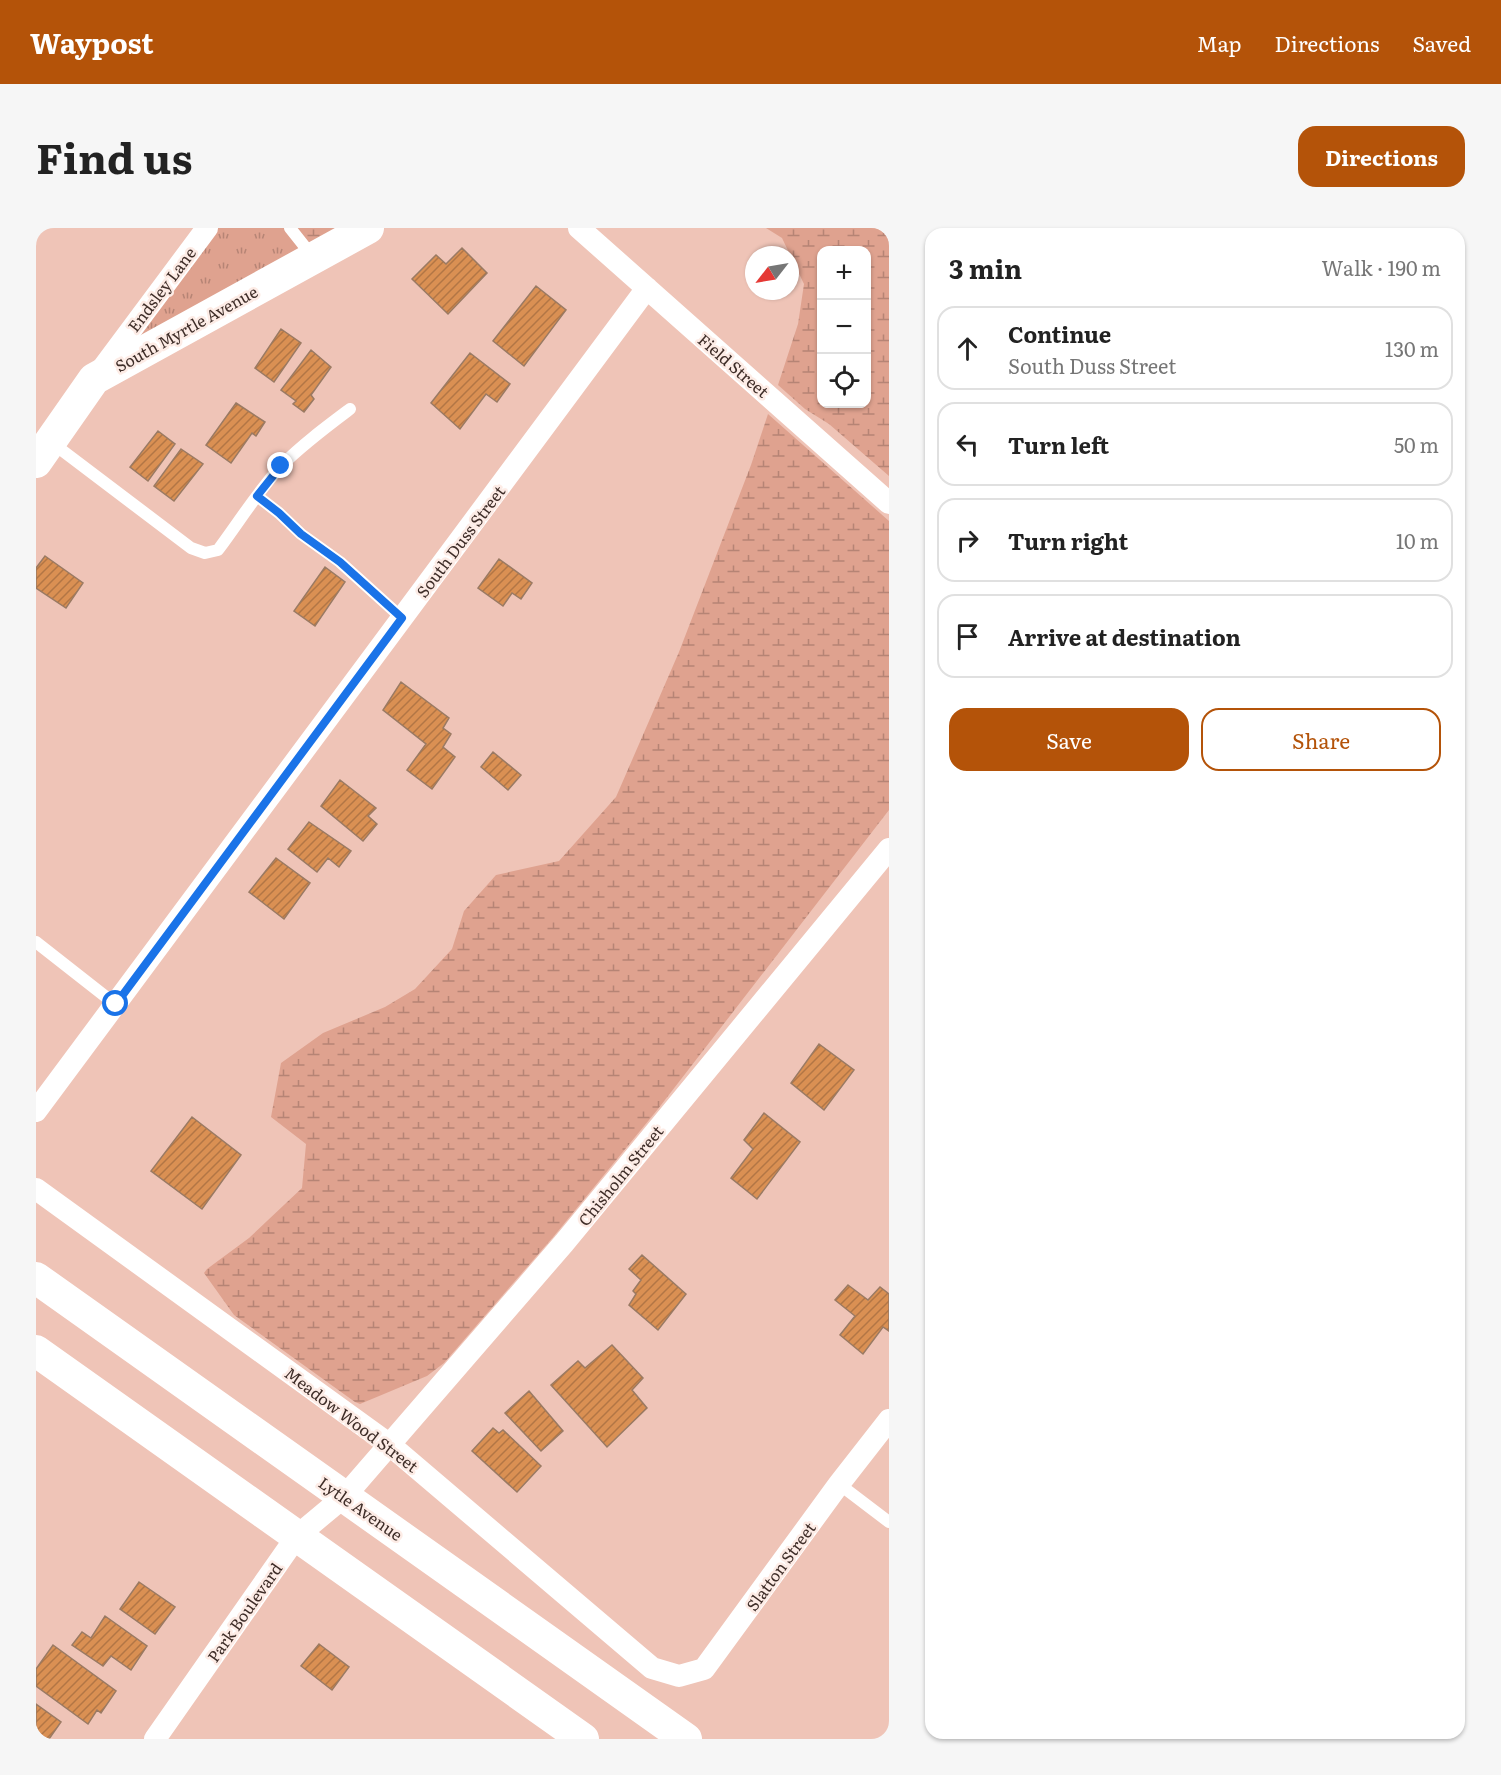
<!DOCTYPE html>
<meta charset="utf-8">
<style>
:root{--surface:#fff;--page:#f6f6f6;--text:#222;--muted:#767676;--line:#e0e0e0;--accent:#b45309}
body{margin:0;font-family:Literata,serif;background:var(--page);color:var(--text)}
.controls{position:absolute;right:18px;top:18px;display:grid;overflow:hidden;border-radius:12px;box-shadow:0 2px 4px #0004}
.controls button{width:54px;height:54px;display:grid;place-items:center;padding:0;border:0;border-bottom:2px solid var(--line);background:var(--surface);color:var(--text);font:30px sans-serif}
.compass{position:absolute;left:709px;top:18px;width:54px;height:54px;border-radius:50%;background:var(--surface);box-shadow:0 2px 4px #0004;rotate:239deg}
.stop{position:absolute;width:18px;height:18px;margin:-14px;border:4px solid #1a73e8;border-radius:50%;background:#fff}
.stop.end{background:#1a73e8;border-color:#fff;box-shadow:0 2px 6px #0008}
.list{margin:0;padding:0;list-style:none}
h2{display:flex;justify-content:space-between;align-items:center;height:78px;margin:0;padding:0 24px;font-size:26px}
h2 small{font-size:20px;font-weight:400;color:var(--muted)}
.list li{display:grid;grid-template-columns:39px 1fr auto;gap:18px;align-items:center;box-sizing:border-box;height:84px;margin:0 12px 12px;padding:0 12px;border:2px solid var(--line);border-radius:18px}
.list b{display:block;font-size:22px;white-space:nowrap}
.list p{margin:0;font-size:20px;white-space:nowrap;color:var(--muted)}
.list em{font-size:20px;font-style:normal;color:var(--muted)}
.actions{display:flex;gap:12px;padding:18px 24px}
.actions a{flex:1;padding:14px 0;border:2px solid var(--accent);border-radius:18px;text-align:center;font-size:21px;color:var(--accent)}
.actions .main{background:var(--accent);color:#fff}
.icon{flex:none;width:33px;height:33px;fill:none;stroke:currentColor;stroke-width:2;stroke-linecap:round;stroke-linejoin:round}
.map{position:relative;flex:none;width:853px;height:1511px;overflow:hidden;border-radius:18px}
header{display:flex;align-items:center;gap:36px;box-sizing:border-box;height:84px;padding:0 30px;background:var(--accent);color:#fff}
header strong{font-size:28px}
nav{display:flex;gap:33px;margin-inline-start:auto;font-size:21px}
.intro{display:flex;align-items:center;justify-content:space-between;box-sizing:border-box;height:144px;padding:0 36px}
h1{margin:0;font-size:42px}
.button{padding:15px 27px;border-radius:18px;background:var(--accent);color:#fff;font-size:21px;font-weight:700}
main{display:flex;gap:36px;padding:0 36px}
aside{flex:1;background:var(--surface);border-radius:18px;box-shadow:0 2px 4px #0004}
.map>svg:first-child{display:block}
</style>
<header>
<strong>Waypost</strong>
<nav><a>Map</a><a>Directions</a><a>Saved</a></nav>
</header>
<div class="intro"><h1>Find us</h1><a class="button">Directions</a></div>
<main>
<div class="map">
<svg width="853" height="1511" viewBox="0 0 853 1511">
<defs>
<pattern id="grass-tufts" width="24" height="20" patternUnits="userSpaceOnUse" patternTransform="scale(1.5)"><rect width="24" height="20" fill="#dfa28f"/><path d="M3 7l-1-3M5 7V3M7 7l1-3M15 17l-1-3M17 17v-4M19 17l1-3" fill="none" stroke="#b68475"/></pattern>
<pattern id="wetland-marsh" width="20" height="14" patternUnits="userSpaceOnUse" patternTransform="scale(1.5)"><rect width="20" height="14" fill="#dfa28f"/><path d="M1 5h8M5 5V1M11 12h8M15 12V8" fill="none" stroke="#b68475"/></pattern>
<pattern id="building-hatch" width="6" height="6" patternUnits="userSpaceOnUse" patternTransform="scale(1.5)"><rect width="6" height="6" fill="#da9053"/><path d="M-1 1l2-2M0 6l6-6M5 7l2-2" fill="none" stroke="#b27645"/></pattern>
</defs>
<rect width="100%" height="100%" fill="#efc4b7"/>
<!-- grass -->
<path fill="url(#grass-tufts)" d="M171,0h83l24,30 -220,121z"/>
<!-- wetland -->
<path fill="url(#wetland-marsh)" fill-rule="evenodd" d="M254,0h78l-54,30z
M730,0h123v248l-60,-52 -24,-15 -27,-24 20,-61 6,-40 -22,-46zM830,22v154h-44v-154z
M732,186l121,107v289l-231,299 -104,127 -110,127 -17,13 -67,28 -5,-2 -121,-87 -30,-42 3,-4 42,-31 53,-50 4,-44 -35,-27 10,-54 42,-30 62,-26 30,-18 37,-40 12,-38 32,-36 63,-14 57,-64 63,-145 72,-187z"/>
<!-- building -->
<path fill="url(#building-hatch)" stroke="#9a7a63" stroke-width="1.5" d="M426,20l25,25 -39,41 -36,-35 24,-24 10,9z
M500,58l30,24 -42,56 -31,-25z
M245,101l20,14 -27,39 -19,-14z
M275,122l20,17 -20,28 3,4 -10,13 -11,-8 3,-3 -15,-11z
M434,125l40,31 -13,18 -11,-8 -26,35 -29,-26z
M200,175l29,19 -9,14 -4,-3 -21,30 -25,-18z
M122,203l17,13 -27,37 -18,-14z
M145,221l22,15 -29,37 -20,-15z
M9,328l38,27 -17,25 -30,-20v-20z
M463,331l33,24 -11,16 -9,-6 -9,13 -25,-18z
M289,339l20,15 -30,44 -21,-15z
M365,454l48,36 -6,10 8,6 -8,13 12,10 -23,32 -25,-19 19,-26 -43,-34z
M457,524l28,23 -13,15 -27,-23z
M304,552l36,28 -8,8 9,8 -14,17 -42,-35z
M273,594l42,29 -12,16 -11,-9 -11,14 -29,-23z
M240,630l34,25 -26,36 -35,-27z
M783,816l35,26 -30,40 -33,-27z
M728,885l36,29 -43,57 -26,-21 22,-29 -9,-9z
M156,889l49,38 -39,54 -51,-38z
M606,1027l44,39 -28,36 -29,-25 7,-11 -3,-3 8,-11 -12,-11z
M812,1057l20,15 12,-13 9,7v37l-6,-4 -20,27 -23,-19 15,-19 -20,-16z
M576,1117l31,33 -11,12 15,18 -40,39 -56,-62 27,-24 7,7z
M493,1163l34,40 -22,20 -36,-38z
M457,1200l6,5 4,-3 38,36 -24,26 -45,-41z
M103,1354l36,25 -20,27 -35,-25z
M69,1388l42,30 -16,24 -20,-14 -8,10 -31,-21 10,-13 9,6z
M283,1416l30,23 -17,23 -31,-24z
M17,1417l63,46 -15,22 -4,-3 -9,14 -52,-38v-17z
M0,1476l25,18 -12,17h-13z"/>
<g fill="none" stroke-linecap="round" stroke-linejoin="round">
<!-- lane -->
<path stroke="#fff" stroke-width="12" d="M254,0l23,29
M15,214l140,106 14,5 13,-3c21,-28 40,-59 64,-85 21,-21 44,-38 68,-56
M221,268l22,17 22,21 39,28 62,56
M0,714l79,62
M803,1256l50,38"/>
<!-- street -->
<path stroke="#fff" stroke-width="22" d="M543,0l310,275
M63,145l108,-145
M0,883l611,-823
M0,961l354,256 262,223 27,8 25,-7 135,-185 50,-64
M119,1511l142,-203 48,-40 219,-253 325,-394"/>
<!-- secondary -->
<path stroke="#fff" stroke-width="32" d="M0,234l58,-83 274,-151
M0,1050l650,461
M0,1123l547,388"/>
</g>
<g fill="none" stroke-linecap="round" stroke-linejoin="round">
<!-- route -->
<path stroke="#1a73e8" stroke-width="8" d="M80,776l286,-386 -62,-56 -39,-28 -22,-21 -22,-17 24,-30"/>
</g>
<g text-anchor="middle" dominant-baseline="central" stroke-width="5" stroke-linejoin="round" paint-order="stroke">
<!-- street labels -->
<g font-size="16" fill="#3e2d28" stroke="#fdece6">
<text transform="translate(125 61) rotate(-53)">Endsley Lane</text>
<text transform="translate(150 100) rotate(-29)">South Myrtle Avenue</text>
<text transform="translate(698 137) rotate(41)">Field Street</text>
<text transform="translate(424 313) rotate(-53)">South Duss Street</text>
<text transform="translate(584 947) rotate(-51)">Chisholm Street</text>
<text transform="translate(316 1191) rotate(37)">Meadow Wood Street</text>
<text transform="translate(325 1280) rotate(35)">Lytle Avenue</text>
<text transform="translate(744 1338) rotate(-54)">Slatton Street</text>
<text transform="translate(208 1384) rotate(-55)">Park Boulevard</text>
</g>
</g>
</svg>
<div class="controls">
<button>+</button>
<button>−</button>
<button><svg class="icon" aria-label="locate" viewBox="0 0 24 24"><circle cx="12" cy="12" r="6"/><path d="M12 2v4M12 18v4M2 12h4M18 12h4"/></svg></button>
</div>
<svg class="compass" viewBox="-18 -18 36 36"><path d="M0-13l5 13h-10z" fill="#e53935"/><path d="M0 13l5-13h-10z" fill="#767676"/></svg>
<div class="stop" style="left:80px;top:776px"></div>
<div class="stop end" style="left:245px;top:238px"></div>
</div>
<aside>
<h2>3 min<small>Walk · 190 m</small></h2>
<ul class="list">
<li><svg class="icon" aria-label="ahead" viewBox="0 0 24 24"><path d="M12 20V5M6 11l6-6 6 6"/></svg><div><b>Continue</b><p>South Duss Street</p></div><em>130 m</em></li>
<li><svg class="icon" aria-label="left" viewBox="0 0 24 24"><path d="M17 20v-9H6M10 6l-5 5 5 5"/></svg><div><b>Turn left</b></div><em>50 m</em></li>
<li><svg class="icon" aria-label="right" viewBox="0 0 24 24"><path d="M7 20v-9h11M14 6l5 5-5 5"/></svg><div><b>Turn right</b></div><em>10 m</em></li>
<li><svg class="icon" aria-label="arrive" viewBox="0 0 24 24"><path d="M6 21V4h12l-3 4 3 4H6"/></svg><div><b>Arrive at destination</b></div></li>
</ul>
<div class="actions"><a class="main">Save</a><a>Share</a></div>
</aside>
</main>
